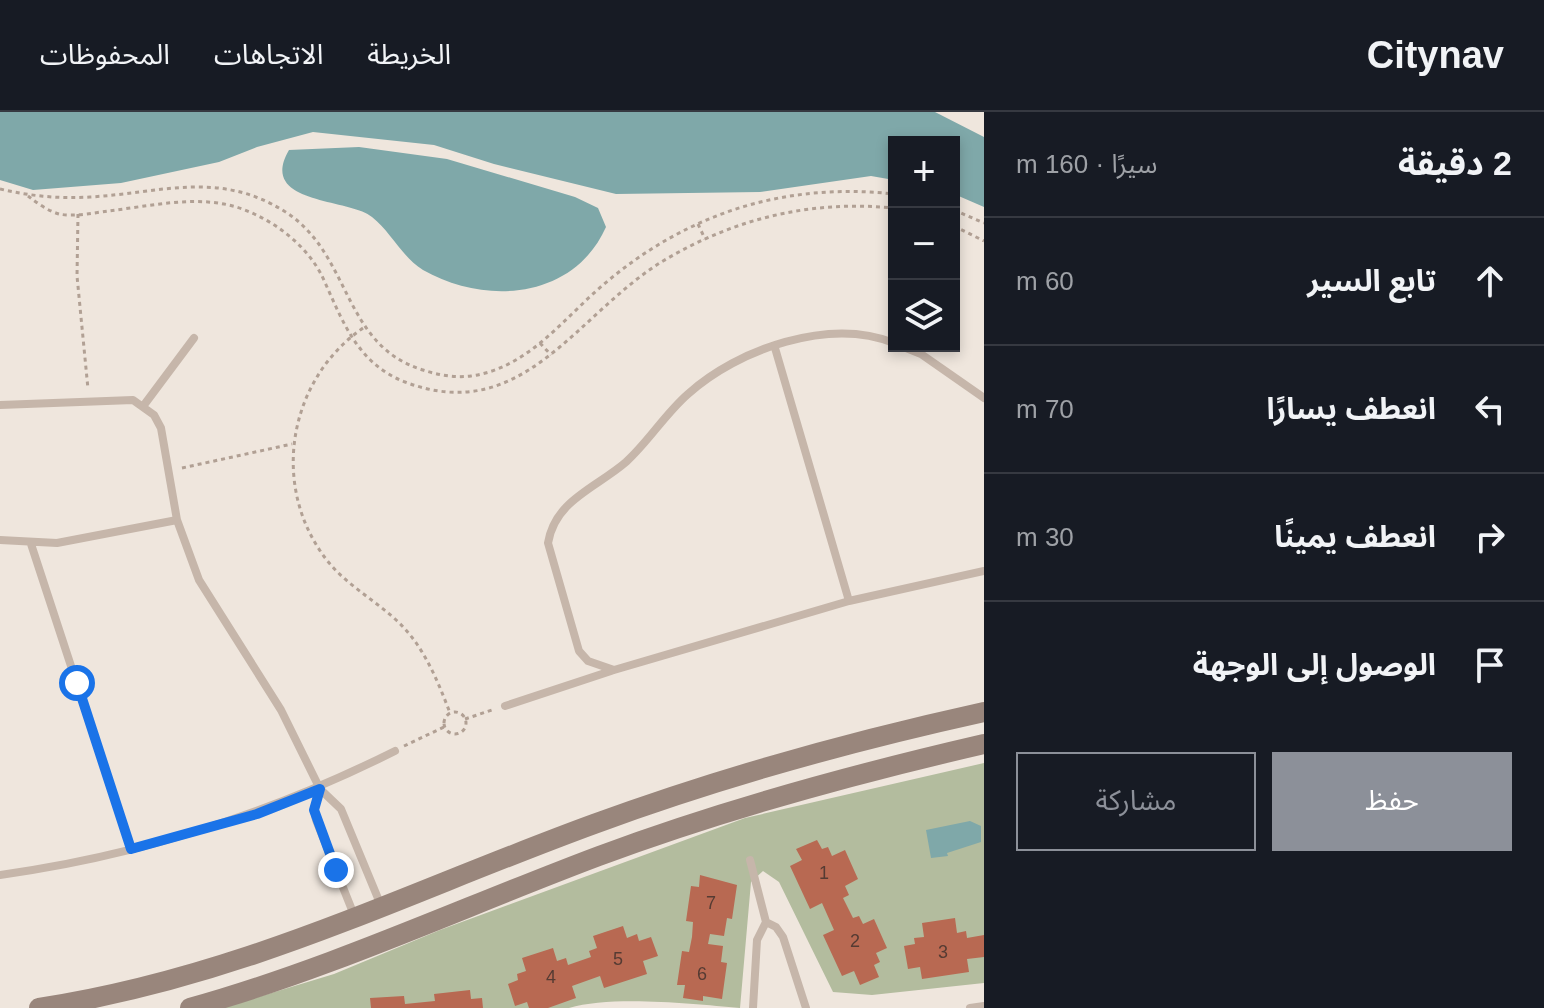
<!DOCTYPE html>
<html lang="ar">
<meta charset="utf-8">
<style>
:root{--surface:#171b24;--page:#242831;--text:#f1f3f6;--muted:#9ea1a6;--line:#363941;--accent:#8c9099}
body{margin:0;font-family:Helvetica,"Noto Sans Arabic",sans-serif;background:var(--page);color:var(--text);direction:rtl}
.controls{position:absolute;right:24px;top:24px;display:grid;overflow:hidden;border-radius:0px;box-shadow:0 4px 12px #0003}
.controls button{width:72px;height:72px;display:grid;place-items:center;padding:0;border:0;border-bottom:2px solid var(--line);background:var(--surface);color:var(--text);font:40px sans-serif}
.stop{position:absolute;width:24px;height:24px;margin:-18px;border:6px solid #1a73e8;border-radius:50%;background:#fff}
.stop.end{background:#1a73e8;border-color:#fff;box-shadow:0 2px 8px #0008}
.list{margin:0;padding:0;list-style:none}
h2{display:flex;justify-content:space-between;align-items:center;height:104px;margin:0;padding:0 32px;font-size:34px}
h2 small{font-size:26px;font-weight:400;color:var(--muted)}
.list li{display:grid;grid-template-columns:52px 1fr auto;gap:24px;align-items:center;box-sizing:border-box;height:128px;padding:0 32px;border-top:2px solid var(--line)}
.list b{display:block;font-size:30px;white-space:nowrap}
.list em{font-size:26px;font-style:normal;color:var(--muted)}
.actions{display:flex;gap:16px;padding:24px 32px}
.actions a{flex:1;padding:18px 0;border:2px solid var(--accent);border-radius:0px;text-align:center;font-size:28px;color:var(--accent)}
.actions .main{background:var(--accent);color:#fff}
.icon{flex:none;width:44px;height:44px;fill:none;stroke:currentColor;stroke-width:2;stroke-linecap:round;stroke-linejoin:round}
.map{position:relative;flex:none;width:984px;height:896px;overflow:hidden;direction:ltr}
header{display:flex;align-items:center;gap:48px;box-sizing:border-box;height:112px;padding:0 40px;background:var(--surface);border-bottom:2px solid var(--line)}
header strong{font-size:38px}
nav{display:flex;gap:44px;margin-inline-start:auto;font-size:28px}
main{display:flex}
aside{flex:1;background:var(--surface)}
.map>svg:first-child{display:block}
</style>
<header>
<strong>Citynav</strong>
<nav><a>الخريطة</a><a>الاتجاهات</a><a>المحفوظات</a></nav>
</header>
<main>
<aside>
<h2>2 دقيقة<small>سيرًا · 160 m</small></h2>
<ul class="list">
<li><svg class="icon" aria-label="ahead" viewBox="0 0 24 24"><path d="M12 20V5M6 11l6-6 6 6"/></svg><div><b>تابع السير</b></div><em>60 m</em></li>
<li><svg class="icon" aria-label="left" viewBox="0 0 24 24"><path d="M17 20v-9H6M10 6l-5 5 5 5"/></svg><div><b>انعطف يسارًا</b></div><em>70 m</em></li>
<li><svg class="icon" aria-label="right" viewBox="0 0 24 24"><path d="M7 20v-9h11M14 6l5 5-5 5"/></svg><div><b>انعطف يمينًا</b></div><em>30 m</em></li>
<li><svg class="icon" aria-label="arrive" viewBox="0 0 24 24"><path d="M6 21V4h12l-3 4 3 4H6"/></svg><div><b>الوصول إلى الوجهة</b></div></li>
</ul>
<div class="actions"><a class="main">حفظ</a><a>مشاركة</a></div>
</aside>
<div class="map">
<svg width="984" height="896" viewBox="0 0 984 896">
<rect width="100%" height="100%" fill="#efe6dd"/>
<!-- green -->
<path fill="#b3bc9e" d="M984,651v220l-112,12 -39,-3 -54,-110 -16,-11 -12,11 -11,126c-46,-4 -128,-13 -171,0h-347l112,-34 106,-44 305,-112z"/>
<!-- water -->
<path fill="#7fa8a9" d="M0,0h935l49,25v70l-30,-13v-52h-60v38l-23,-4 -111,16 -144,2 -122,-30 -60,-19 -121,-13 -56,15 -38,15 -98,21 -88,7 -33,-10z
M359,35l88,12 128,38 23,11 8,19c-32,72 -120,79 -183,43 -21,-13 -32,-38 -51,-53 -23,-19 -115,-12 -83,-67z
M970,709l11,5v16l-34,11 1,3 -17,2 -5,-28z"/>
<!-- building -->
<path fill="#b86952" d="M817,728l5,9 6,-2 4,9 13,-6 13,29 -13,7 4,9 -6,3 10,20 6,-2 4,8 11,-5 13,29 -11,5 4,9 -6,3 5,12 -19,8 -6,-14 -12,5 -19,-41 11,-5 -12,-27 -12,6 -20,-43 12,-6 -6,-11z
M700,763l37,10 -5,34 -5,-1 -3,18 -14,-2 -2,10 15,2 -2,16 6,1 -5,36 -19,-3v5l-20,-3 2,-13h-8l5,-34 7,1 3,-15 1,-15 -7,-1 5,-35 8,1z
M955,806l2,15 9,-2 1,7 17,-3v22l-17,2 2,13 -47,7 -2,-12 -12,2 -4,-23 11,-2 -1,-6 10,-1 -2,-14z
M623,814l4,12 10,-4 2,7 12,-4 7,19 -15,5 4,13 -43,14 -4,-12 -28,10 4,12 -28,10h-19l-2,-6 -12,4 -7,-22 10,-4 -1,-6 9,-3 -4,-13 31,-10 4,13 9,-3 2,7 23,-8 -2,-6 8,-3 -4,-12z
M470,878l1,9 11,-1 1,10h-112l-1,-10 34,-2 1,8 30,-3 -1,-7z"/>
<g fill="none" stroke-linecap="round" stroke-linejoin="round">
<!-- path -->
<path stroke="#b1a094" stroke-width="3" stroke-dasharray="4 4" stroke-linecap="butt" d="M0,77c30,7 59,10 90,8 71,-4 128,-27 194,14 68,42 57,134 139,159 15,5 32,8 48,6 57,-8 91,-56 132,-91 84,-72 182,-103 291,-91
M28,84c9,7 20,15 31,18 14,3 34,-1 49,-3 44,-5 94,-18 137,-1 31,12 62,36 77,66 20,43 34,87 83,106 118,45 171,-68 258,-121 72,-43 148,-61 231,-53
M954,98l30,13
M78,102l-1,62 11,113
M698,112l7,15
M954,114l30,15
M363,216c-75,52 -93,158 -37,231 19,25 46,39 69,60 28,25 42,60 55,94
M540,231l11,12
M182,356l110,-24
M444 611a11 11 0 1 1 22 0a11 11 0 1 1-22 0Z
M465,607l27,-9
M404,634l40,-19"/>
<!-- lane -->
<path stroke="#c6b6aa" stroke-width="8" d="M894,231c-65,-26 -156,6 -206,51 -23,20 -39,47 -62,68 -30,26 -71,38 -78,81l31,108 9,10 26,9 235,-69 135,-30
M901,234l20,8 63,44
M775,236l74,253
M0,293l133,-5 21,15 7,13 16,92 22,60 82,130 39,79 21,20 41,99
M144,293l50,-67
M0,428l57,3 120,-23
M31,432l100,305
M505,594l106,-35
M319,677l-5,21 2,10 38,95
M750,748l16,62
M0,763c139,-19 269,-61 395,-124
M753,896l4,-68 9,-18 10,5 7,10 23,71
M970,896l14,-2"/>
<!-- secondary -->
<path stroke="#99867c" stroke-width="20" d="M39,896c203,-31 366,-115 555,-184 128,-47 258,-83 390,-112
M190,896c140,-39 273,-101 409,-152 126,-47 255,-82 385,-112"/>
</g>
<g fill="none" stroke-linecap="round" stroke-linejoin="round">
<!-- route -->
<path stroke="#1a73e8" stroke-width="10" d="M77,571l54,166 126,-35 63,-25 -6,21 22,60"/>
</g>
<g text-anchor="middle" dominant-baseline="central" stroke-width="8" stroke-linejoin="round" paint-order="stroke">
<!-- number labels -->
<g font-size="18" fill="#553b33">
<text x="824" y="761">1</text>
<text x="711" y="791">7</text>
<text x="855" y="829">2</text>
<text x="943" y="840">3</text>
<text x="618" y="847">5</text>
<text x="702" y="862">6</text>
<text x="551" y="865">4</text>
</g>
</g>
</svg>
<div class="controls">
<button>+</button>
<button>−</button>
<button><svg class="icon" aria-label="layers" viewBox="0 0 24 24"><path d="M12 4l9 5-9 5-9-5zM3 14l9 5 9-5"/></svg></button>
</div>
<div class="stop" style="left:77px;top:571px"></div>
<div class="stop end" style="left:336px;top:758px"></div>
</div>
</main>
